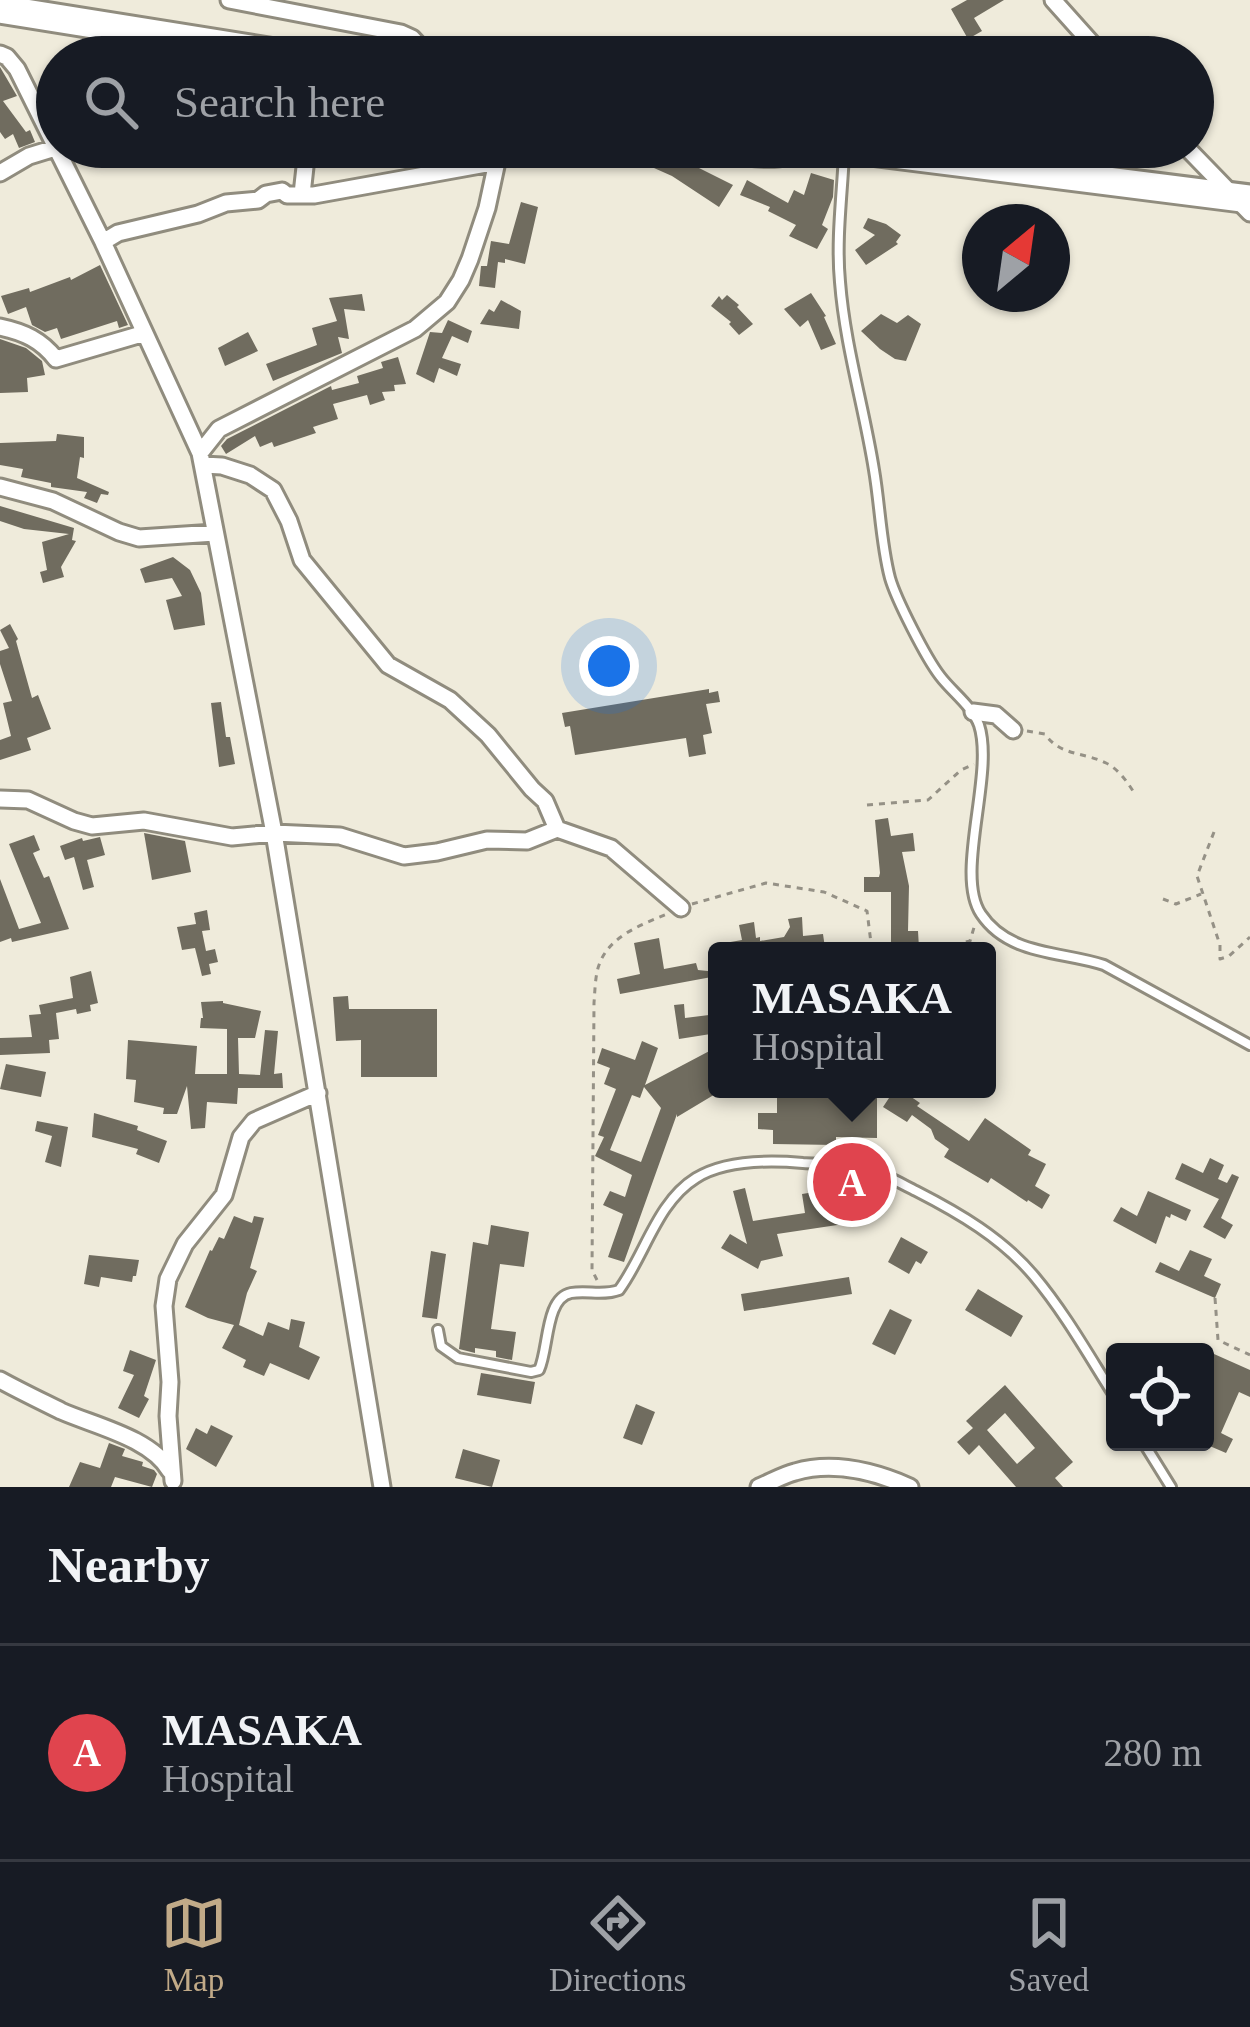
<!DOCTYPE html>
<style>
:root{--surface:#171b24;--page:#242831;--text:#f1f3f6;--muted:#9ea1a6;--line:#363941;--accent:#c1aa88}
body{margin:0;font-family:"Times New Roman",serif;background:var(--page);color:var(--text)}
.controls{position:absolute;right:36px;bottom:36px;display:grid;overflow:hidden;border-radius:12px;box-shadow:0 3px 9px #0004}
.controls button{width:108px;height:108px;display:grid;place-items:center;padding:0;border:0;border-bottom:3px solid var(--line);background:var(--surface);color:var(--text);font:60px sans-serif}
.compass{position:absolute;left:962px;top:204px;width:108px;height:108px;border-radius:50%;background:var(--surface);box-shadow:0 3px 9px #0004;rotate:29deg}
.you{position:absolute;left:609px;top:666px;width:42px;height:42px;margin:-30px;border:9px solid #fff;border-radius:50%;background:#1a73e8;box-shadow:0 0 0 18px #1a73e833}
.badge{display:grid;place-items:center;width:78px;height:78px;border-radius:50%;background:var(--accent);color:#fff;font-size:39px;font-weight:700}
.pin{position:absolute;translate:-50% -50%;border:6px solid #fff;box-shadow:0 3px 12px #0006}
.popup{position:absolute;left:708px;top:942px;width:288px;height:156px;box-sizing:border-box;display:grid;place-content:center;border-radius:12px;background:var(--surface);filter:drop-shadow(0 3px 9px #0005);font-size:39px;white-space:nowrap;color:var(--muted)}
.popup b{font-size:45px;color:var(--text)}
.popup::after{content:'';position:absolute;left:50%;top:100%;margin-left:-24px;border:24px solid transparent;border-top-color:var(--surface)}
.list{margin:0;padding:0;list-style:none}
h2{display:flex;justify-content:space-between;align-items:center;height:156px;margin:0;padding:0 48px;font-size:51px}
h2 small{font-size:39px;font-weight:400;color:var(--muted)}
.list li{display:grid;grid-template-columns:78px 1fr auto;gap:36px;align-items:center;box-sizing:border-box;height:216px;padding:0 48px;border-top:3px solid var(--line)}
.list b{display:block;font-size:45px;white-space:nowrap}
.list p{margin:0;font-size:39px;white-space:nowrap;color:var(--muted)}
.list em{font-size:39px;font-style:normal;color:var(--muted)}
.icon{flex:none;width:66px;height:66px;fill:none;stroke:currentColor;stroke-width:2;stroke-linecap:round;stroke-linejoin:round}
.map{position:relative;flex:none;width:1250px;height:1487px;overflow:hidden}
.search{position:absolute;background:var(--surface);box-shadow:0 3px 9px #0004;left:36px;right:36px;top:36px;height:132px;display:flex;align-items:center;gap:30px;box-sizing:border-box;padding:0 42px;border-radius:66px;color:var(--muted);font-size:45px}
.sheet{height:372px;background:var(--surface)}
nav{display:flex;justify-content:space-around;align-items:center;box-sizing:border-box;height:168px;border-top:3px solid var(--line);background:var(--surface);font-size:33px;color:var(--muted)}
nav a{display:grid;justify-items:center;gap:6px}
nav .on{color:var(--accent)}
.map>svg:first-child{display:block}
</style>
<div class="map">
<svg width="1250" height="1487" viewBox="0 0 1250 1487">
<rect width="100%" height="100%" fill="#efebdb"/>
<!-- building -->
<path fill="#706c5f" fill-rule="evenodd" d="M967,0h37l-30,18 8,13 -14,8 -17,-30z
M0,67l17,29 -14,5 23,31 4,-2 5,12 -16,6 -6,-14 -8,5 -5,-7z
M652,152l27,11 2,-4 52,26 -14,22 -47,-31 -27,-12z
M811,173l23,7 -1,17 -11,28 6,4 -11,20 -28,-13 7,-11 -28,-14 2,-4 -30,-12 7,-15 41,23 6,-13 10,5z
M521,202l17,5 -13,57 -20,-5v4l-7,-1 -3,26 -16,-2 2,-20h6l4,-25 18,3z
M868,218l18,6 15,11 -5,7 2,2 -32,21 -11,-15 20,-15 -12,-7z
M100,265l28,60 -9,3 -2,-7 -56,18 -4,-11 -12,4 -13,-7 -6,-18 -18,7 -7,-18 28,-8 1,4 40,-15 1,3z
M811,293l15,23 -2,1 12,27 -15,6 -13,-30 -8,7 -16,-18z
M362,294l3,17 -21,-2 5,30 -11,-2 4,16 -69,28 -7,-17 51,-19 -5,-17 25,-7 -8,-23z
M727,295l12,10 -2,2 16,17 -14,11 -10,-11 2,-2 -20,-16 8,-10 3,4z
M501,300l20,11 -2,18 -39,-5 9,-15 5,3z
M881,314l16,9 11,-8 13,9 -15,37 -11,-2 -15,-10 -19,-18z
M448,320l24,11 -4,12 -16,-7 -10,22 19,6 -4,12 -18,-8 -5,15 -18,-9 14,-42 12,1z
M248,332l10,19 -33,15 -7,-18z
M0,339l26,9 16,13 3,14 -18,3 1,14 -28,1z
M398,357l8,27 -12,1 1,6 -13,1 3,8 -15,5 -3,-10 -34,9 5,15 -25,8 3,6 -42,14 -2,-5 -12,5 -5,-11 -29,18 -5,-8 6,-7 104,-53 1,4 27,-7 -2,-7 26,-8 -2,-6z
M57,434l27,3v21l-4,-1 -3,21 32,14 -1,3 -7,-1 -4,9 -13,-5 3,-6 -36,-5v-4l-30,-6 2,-8 -23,-4v-22l56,-2z
M0,506l74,22 -2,12 4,1 -15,26 3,10 -21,6 -3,-11 7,-2 -5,-28 27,-8 -45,-5 -24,-8z
M173,557l17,13 11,23 4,32 -31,5 -8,-30 16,-4 -10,-18 -27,5 -5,-14z
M10,624l8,15 -2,2 16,57 6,-3 13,34 -24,9 4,12 -31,10v-20l11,-4 -8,-33 9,-2 -12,-37v-13l9,-3 -9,-18z
M709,689v4l9,-2 2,11 -14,2 6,29 -9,2 3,19 -17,3 -3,-19 -111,17 -5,-29 -5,1 -3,-14z
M221,702l5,35h4l5,27 -16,3 -8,-64z
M888,818l3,18 22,-3 2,18 -13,1 7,34 -1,45h10l1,17 -28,1v-57h-27v-15h15l1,-4 -5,-53z
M144,833l41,8 6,31 -39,8z
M34,835l6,15 -7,3 11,25 5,-2 20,53 -57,13 -1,-4 -11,4v-63l19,50 22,-6 -32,-79z
M100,837l5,18 -18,5 7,27 -11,3 -9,-33 -9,3 -5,-14 22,-8 1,3z
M207,910l3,20 -8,1 4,20 9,-2 3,13 -9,2 2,10 -9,2 -7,-28 -13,2 -5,-23 19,-3 -2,-11z
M802,917l1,19 20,-2 2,14 -24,3h-88v-6l29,-5 -3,-15 15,-3 2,16 4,-1v4l24,-4 6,-10 -2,-8z
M659,938l5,31 32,-6 2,7 19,2v4l-97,18 -3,-15 23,-5 -6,-31z
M91,971l7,32 -8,2 1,6 -14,3 -1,-5 -20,4 3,26 -10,1 1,13 -50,2v-17l32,-1 -3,-22 12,-1 -2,-9 34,-7 -3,-21z
M348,996l1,13h88v68h-76v-37l-25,1 -3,-44z
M223,1001v2l38,8 -6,27h-17l1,36 21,1 5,-45 13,1 -4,43 8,-1 1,15h-45l-1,16 -30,-2 -2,26 -14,1 -4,-43 -10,28h-14l1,-6 -30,-6 2,-22 -10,-1 2,-39 69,6 -2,28h32v-45l-27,-1 1,-10h2l-2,-16z
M684,1004l1,14 32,-4v19l-38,6 -5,-34z
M642,1041l16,7 -13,37 72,-38v46l-40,24v-3l-53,148 -16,-5 15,-43 -20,-9 7,-14 15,6 7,-22 -37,-19 9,-19 -6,-2 18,-46 -12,-5 6,-16 -13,-5 5,-15 33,12zM644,1087l17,21 -20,54 -31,-12 22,-55 8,3z
M6,1064l40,8 -5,25 -41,-8z
M777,1089h75l25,7v42l-41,-1v8l-63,-1v-14l-15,-1v-16h19z
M895,1089h15l-3,5 13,9 -3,3 52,35 16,-23 46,32 -3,5 18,9 -11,22 15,9 -8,14 -14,-9 -1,2 -36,-24 -3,5 -44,-26 5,-8 -14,-10 -4,-10 -19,-14 -5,7 -24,-15z
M94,1113l44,13 -1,4 30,11 -8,22 -23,-9 2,-5 -46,-12z
M37,1121l31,6 -7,40 -16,-5 7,-26 -17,-5z
M1210,1158l14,7 -6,14 9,4 5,-9 7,3 -18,41 12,7 -8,14 -22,-12 16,-28 -44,-20 7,-16 21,10z
M846,1187l2,12 -8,1 4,24 -67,10 6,22 -22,5 -3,8 -37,-21 9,-14 17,10 -14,-53 12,-3 8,33 52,-8 -3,-19z
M1148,1191l43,19 -5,11 -15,-7 -1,4 -4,-2 -10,28 -43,-23 8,-14 16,9z
M234,1216l18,7 2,-7 10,2 -14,50 7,3 -10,22 -8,32 24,11 5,-14 21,8 2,-11 14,3 -6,25 21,10 -11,23 -39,-17 -6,13 -21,-9 3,-7 -24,-12 12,-23 -26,-7 -23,-11 25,-57 2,1 7,-14 5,2z
M491,1225l38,7 -5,35 -24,-3 -9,65 25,3 -4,28 -16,-3v-6l-21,-3v5l-16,-4 14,-107 15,3z
M901,1237l27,15 -7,12 -5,-3 -7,13 -21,-12z
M1190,1250l22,9 -8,17 17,8 -6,14 -60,-26 5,-10 19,9z
M431,1251l15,3 -9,65 -15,-2z
M89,1255l50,5 -3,16h-3l-1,6 -31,-5 -2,10 -15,-3z
M849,1277l3,17 -108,17 -3,-17z
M978,1289l45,27 -12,21 -46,-27z
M890,1309l22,11 -17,35 -23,-11z
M130,1350l26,10 -12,36 5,3 -10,19 -21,-10 16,-33 -11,-4z
M1205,1350l45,20v27l-11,-5 -18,41 12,6 -7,14 -21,-9z
M481,1373l54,9 -4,22 -54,-9z
M1005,1385l68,77 -18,16 8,9h-47l-37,-42 -10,10 -12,-13 16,-14 -7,-7zM1005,1413l30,35 -18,16 -30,-34z
M636,1404l19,8 -13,33 -19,-7z
M211,1425l22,11 -17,31 -30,-18 10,-21 11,6z
M109,1443l16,6 -3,7 21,6 -1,4 12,4 3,4 -5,13 -37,-10 -4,10h-42l11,-25 20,6z
M463,1449l37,11 -8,27 -37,-9z"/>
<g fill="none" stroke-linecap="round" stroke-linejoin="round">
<defs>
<path id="lane" d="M844,154c-2,42 -8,86 -4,128 5,64 24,125 34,188 6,35 7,74 16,108 6,21 36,80 50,98 12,16 32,30 39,49 16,49 -25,149 2,189 28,42 81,37 123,51l146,80
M438,1330l3,16 17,12 73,14 8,-2c10,-21 6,-72 32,-77 16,-3 32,3 48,-3 26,-35 38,-88 77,-112 29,-18 73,-18 107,-15 18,1 37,1 54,4 21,3 41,15 59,24 43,22 86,47 118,85 31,37 55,80 81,121
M1143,1442l28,45"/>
<path id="street" d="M229,0l172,33 11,5 13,14 -3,5
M1053,0l51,57
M0,54l7,3 10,12 86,173 97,211 74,380 108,654
M690,147c31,5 88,21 113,3l-3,-3
M1186,147l64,66
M0,173l29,-17 26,-8
M302,194l3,-27 -2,-20
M103,242l15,-9 80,-19 28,-11 32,-3 8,-6 16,-3 5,4h27l183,-33
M0,327c24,5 41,13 56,32l89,-26
M200,453l19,-24 196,-100 32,-27 14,-22 9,-21 17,-51 11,-51 5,-10
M203,465l19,1 28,9 23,15 16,31 13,39 86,105 62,35 38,35 44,54 13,12 12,28 54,19 70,60
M0,487l53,14 66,31 20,6 76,-5
M973,712l23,3 17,15
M0,799l28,1 46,21 18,5 52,-5 88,16 42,-4 66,3 64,20 33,-4 50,-12 40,1 30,-12
M0,1380c20,11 41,21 61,31 34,15 90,27 109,60
M173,1481l-5,-65 2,-34 -6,-76 4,-27 17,-35 39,-49 17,-58 13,-16 64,-28
M759,1487c12,-5 24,-12 36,-15 38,-11 81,0 115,15"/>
<path id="highway" d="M0,9l300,48
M838,147l412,52"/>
</defs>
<!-- lane casing -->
<use href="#lane" stroke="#908c7e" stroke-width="14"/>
<!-- street casing -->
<use href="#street" stroke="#908c7e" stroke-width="21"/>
<!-- highway casing -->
<use href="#highway" stroke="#908c7e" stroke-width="33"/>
<!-- path -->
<path stroke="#959186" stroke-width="3" stroke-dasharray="6 6" stroke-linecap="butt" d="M1027,731l18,3c15,22 39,18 61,29 12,6 20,17 27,28
M867,805l61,-5 33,-30 13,-6
M1214,832l-17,44 23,69v14l9,-3 21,-19
M1163,899l13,5 25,-10
M692,904l74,-21 58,9 43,19 5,40
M931,951l39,-10 5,-17
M597,1280l-5,-10 2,-267c1,-12 1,-27 5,-38 10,-29 42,-40 68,-51
M1215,1298l3,42 32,15"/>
<!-- lane -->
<use href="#lane" stroke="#fff" stroke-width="8"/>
<!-- street -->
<use href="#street" stroke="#fff" stroke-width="15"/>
<!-- highway -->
<use href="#highway" stroke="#fff" stroke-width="27"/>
</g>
</svg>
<div class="controls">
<button><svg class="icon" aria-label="locate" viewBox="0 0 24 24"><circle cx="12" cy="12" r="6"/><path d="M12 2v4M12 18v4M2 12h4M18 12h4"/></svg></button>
</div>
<svg class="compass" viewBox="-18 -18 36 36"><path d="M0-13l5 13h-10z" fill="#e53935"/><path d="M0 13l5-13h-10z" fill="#9ea1a6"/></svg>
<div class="you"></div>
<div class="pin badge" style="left:852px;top:1182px;background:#e0444e">A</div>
<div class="popup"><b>MASAKA</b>Hospital</div>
<div class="search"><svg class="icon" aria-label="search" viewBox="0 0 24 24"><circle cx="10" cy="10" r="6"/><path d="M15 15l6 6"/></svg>Search here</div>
</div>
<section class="sheet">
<h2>Nearby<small></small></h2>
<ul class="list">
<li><span class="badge" style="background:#e0444e">A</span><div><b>MASAKA</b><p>Hospital</p></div><em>280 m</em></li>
</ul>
</section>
<nav>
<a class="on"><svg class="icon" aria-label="map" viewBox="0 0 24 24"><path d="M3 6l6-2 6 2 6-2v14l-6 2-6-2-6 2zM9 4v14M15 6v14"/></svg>Map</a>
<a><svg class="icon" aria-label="directions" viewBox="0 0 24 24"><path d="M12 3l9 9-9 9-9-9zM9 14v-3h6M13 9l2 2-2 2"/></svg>Directions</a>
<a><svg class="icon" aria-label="saved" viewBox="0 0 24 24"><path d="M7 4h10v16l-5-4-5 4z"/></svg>Saved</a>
</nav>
